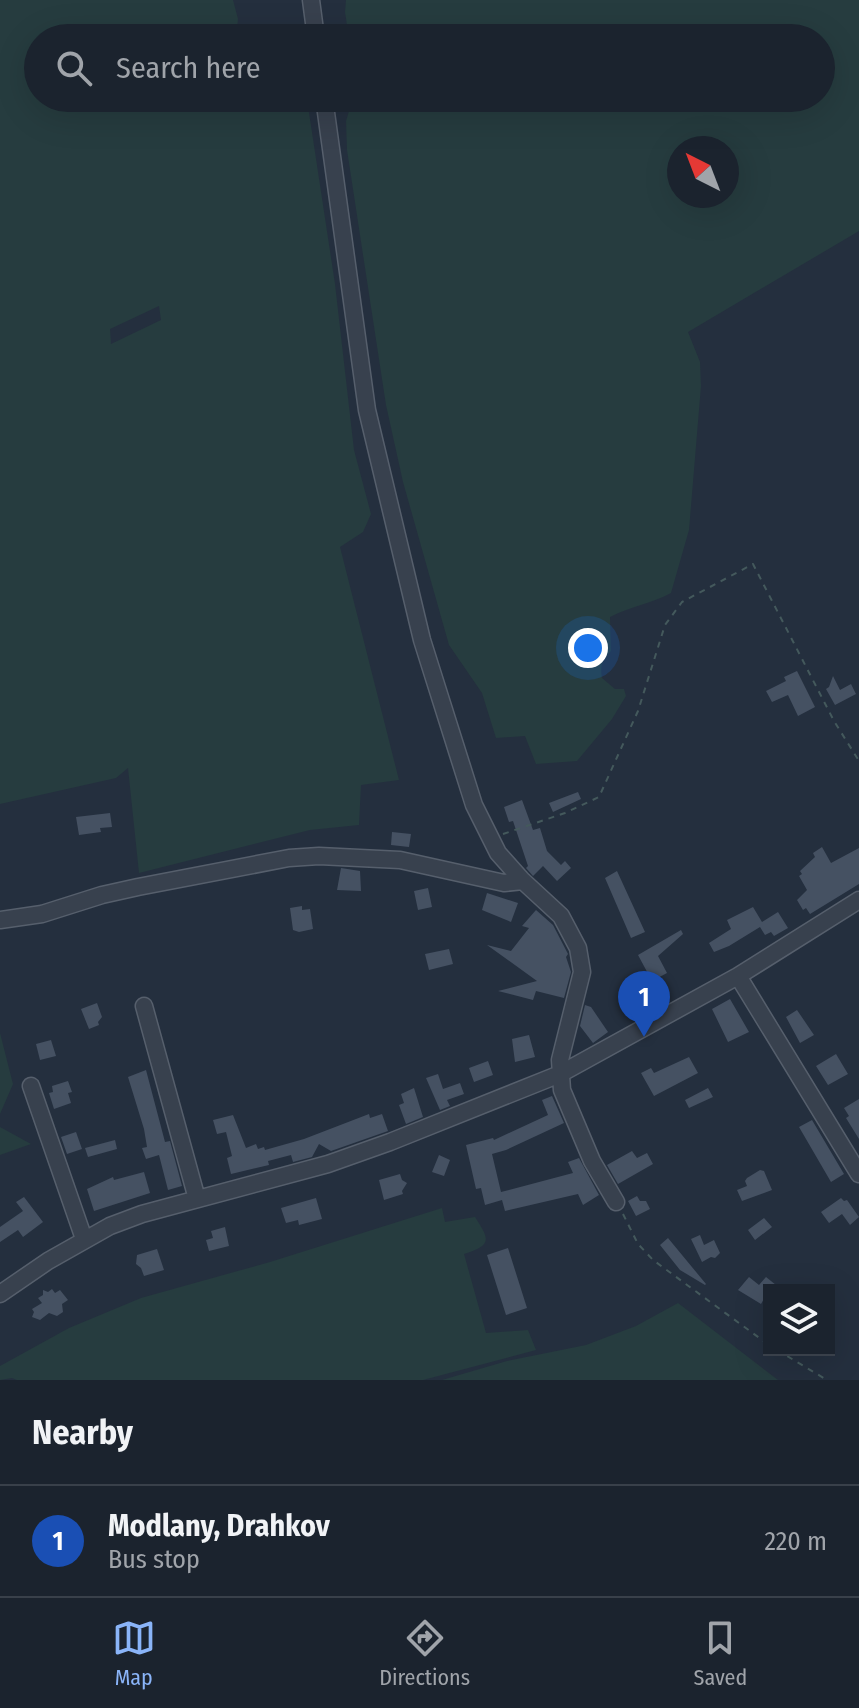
<!DOCTYPE html>
<style>
:root{--surface:#1b232e;--page:#282f3a;--text:#f1f3f6;--muted:#a0a4aa;--line:#39404a;--accent:#8ab4f8}
body{margin:0;font-family:"Fira Sans Condensed",sans-serif;background:var(--page);color:var(--text)}
.controls{position:absolute;right:24px;bottom:24px;display:grid;overflow:hidden;border-radius:0px;box-shadow:0 8px 32px #0002}
.controls button{width:72px;height:72px;display:grid;place-items:center;padding:0;border:0;border-bottom:2px solid var(--line);background:var(--surface);color:var(--text);font:40px sans-serif}
.compass{position:absolute;left:667px;top:136px;width:72px;height:72px;border-radius:50%;background:var(--surface);box-shadow:0 8px 32px #0002;rotate:318deg}
.you{position:absolute;left:588px;top:648px;width:28px;height:28px;margin:-20px;border:6px solid #fff;border-radius:50%;background:#1a73e8;box-shadow:0 0 0 12px #1a73e833}
.badge{display:grid;place-items:center;width:52px;height:52px;border-radius:50%;background:var(--accent);color:#fff;font-size:26px;font-weight:700}
.pin{position:absolute;translate:-50% -66px;filter:drop-shadow(0 2px 4px #0008)}
.pin::after{content:'';position:absolute;top:42px;width:28px;height:24px;background:inherit;clip-path:polygon(0 0,100% 0,50% 100%)}
.list{margin:0;padding:0;list-style:none}
h2{display:flex;justify-content:space-between;align-items:center;height:104px;margin:0;padding:0 32px;font-size:34px}
h2 small{font-size:26px;font-weight:400;color:var(--muted)}
.list li{display:grid;grid-template-columns:52px 1fr auto;gap:24px;align-items:center;box-sizing:border-box;height:112px;padding:0 32px;border-top:2px solid var(--line)}
.list b{display:block;font-size:30px;white-space:nowrap}
.list p{margin:0;font-size:26px;white-space:nowrap;color:var(--muted)}
.list em{font-size:26px;font-style:normal;color:var(--muted)}
.icon{flex:none;width:44px;height:44px;fill:none;stroke:currentColor;stroke-width:2;stroke-linecap:round;stroke-linejoin:round}
.map{position:relative;flex:none;width:859px;height:1380px;overflow:hidden}
.search{position:absolute;background:var(--surface);box-shadow:0 8px 32px #0002;left:24px;right:24px;top:24px;height:88px;display:flex;align-items:center;gap:20px;box-sizing:border-box;padding:0 28px;border-radius:44px;color:var(--muted);font-size:30px}
.sheet{height:216px;background:var(--surface)}
nav{display:flex;justify-content:space-around;align-items:center;box-sizing:border-box;height:112px;border-top:2px solid var(--line);background:var(--surface);font-size:22px;color:var(--muted)}
nav a{display:grid;justify-items:center;gap:4px}
nav .on{color:var(--accent)}
.map>svg:first-child{display:block}
</style>
<div class="map">
<svg width="859" height="1380" viewBox="0 0 859 1380">
<rect width="100%" height="100%" fill="#242f3e"/>
<!-- green -->
<path fill="#263c3f" fill-rule="evenodd" d="M0,0h233l5,19 -2,19h-198v60h263l7,8 27,178 19,166 17,64 -8,18 -23,15 59,233 -38,5 -2,40 -49,5 -171,43 -11,-105 -12,10 -116,26zM159,306l2,14 -50,24 -1,-15z
M346,0h513v231l-171,101 12,30 1,24 -12,144 -18,63c-20,11 -40,13 -61,24l1,34c-9,9 -11,15 -9,27l13,11h9l2,7 -14,23 -35,42 -41,3 -11,-28 -29,2 -14,-45 -33,-48 -46,-163 -17,-77 -39,-255 -1,-29 7,-23h468v-60h-472l-4,-26zM679,148h48v48h-48z
M0,1033l13,51 -13,30z
M0,1127l31,17 -31,11z
M442,1208l3,14 30,-5c15,23 17,28 -11,37l22,79 42,-3 8,20 -113,30h-406l-5,-2 -12,2v-14l69,-38 72,-30 129,-36z
M678,1303l100,77h-336l65,-19 79,-16 50,-19z"/>
<!-- building -->
<path fill="#455162" d="M797,671l18,36 -17,9 -10,-21 -16,7 -6,-11 20,-10 -2,-4z
M833,676l7,14 11,-6 5,10 -21,11 -9,-16 3,-2z
M578,792l3,7 -28,13 -4,-9z
M522,800l11,30 7,-2 7,23 14,14 4,-4 6,7 -14,13 -14,-15 -10,10 -7,-8 2,-2 -15,-45 -4,1 -5,-15z
M110,813l2,14 -12,1 1,4 -22,3 -3,-18z
M392,832l19,2 -2,13 -18,-2z
M822,847l9,16 28,-15v36l-49,30 -4,-6 -3,2 -6,-10 10,-10 -8,-14 3,-2 -2,-3 15,-14 -2,-4z
M341,868l19,3 1,20 -24,-1z
M617,871l28,61 -14,6 -26,-60z
M428,888l4,19 -14,3 -4,-19z
M487,893l31,10 -7,19 -29,-12z
M302,906v4l8,-1 3,20 -14,3 -6,-2 -3,-22z
M753,907l9,15 16,-10 10,16 -14,8 -3,-4 -6,3 -5,-8 -31,19 -15,6 -5,-9 22,-14 -4,-9z
M536,910l17,15 15,29 -2,3 5,15 -7,26 -28,-7 -3,9 -35,-9 39,-10 -50,-36 24,6 18,-23 -7,-2z
M681,930l2,4 -25,22 9,17 -15,8 -14,-26z
M449,949l4,15 -24,6 -4,-16z
M730,999l19,33 -21,10 -16,-33z
M97,1003l5,14 -4,5 1,3 -10,4 -8,-20z
M585,1005l6,2 17,25 -15,11 -13,-17z
M797,1010l17,25 -14,8 -14,-26z
M529,1035l6,22 -20,5 -3,-23z
M51,1040l5,16 -16,4 -4,-16z
M836,1054l12,20 -20,11 -12,-19z
M689,1057l9,16 -44,23 -13,-23 10,-5 3,5z
M488,1061l5,14 -19,7 -5,-14z
M146,1070l19,72 5,-1 12,45 -14,4 -9,-35 -13,4 -4,-11 5,-1 -3,-18 -16,-52z
M438,1074l5,15 17,-6 4,11 -17,6 3,6 -10,4 -14,-32z
M68,1081l4,11 -4,1 3,10 -17,6 -5,-16 4,-1 -1,-6z
M414,1088l9,29 -17,7 -7,-19 5,-2 -3,-9z
M708,1088l5,9 -24,11 -4,-8z
M552,1096l12,27 -58,27 -14,4 9,38 72,-19 -5,-11 11,-4 20,37 -16,10 -5,-11 -73,17 -3,-11 -17,5 -4,-17 -5,1 -10,-44 27,-7 1,2 54,-25 -6,-15z
M859,1099v40l-13,-21 3,-2 -5,-8z
M369,1114l1,4 12,-4 6,17 -57,20 -12,-7 -7,13 -19,5 -2,-7 -23,6 1,4 -38,9 -4,-16 5,-2 -6,-24 -9,2 -4,-14 20,-5 13,33 10,-4 2,5 6,-2 1,3 39,-11z
M812,1120l32,54 -13,8 -32,-55z
M76,1132l6,17 -15,5 -6,-17z
M115,1140l2,9 -29,8 -3,-9z
M632,1151l5,7 10,-5 6,11 -35,20 -11,-19z
M439,1155l11,5 -6,16 -12,-4z
M760,1170l4,1 8,19 -30,11 -5,-11 10,-4 -2,-5 2,-3z
M144,1172l6,21 -56,18 -7,-22 26,-12 1,3z
M400,1174l2,6 5,3 -5,8 1,3 -19,6 -5,-20z
M637,1196l3,5h6l4,8 -14,7 -8,-15z
M24,1197l19,25 -20,15 -5,-7 -18,12v-15l23,-16 -7,-9z
M316,1198l6,21 -23,6 -1,-5 -12,3 -5,-15z
M841,1198l3,3 3,-1 12,17 -9,8 -8,-11 -13,9 -8,-11z
M764,1218l8,9 -17,13 -7,-10z
M225,1227l4,19 -20,5 -3,-11 7,-2 -2,-7z
M700,1235l4,10 10,-5 6,13 -5,5 -4,-1 -9,5 -11,-23z
M668,1238l38,46 -1,1 -25,-15 -20,-25z
M508,1248l19,60 -21,7 -19,-60z
M157,1249l7,21 -20,6 -3,-8 -5,-4 1,-9z
M749,1277l10,8 7,-8 10,8 -7,5 -8,14 -23,-14z
M52,1289l3,4 5,-3 8,10 -6,4 1,8 -6,4 -8,-3 -9,7 -8,-3 2,-5 -2,-3 10,-6 -4,-5 5,-3v-5l5,2z"/>
<g fill="none" stroke-linecap="round" stroke-linejoin="round">
<defs>
<path id="minor" d="M311,0l5,38
M324,98l43,312 55,230 52,165 24,48 25,28 38,35 17,32 4,24 -22,88 2,30 30,71 24,41
M0,920l42,-6 60,-19 36,-8 151,-29 30,-2 81,4 104,23 19,-2
M738,976l121,198
M144,1006l53,193
M31,1086l53,153
M0,1294l48,-33 62,-35 32,-12 186,-50 62,-22 170,-68 178,-98 121,-76"/>
</defs>
<!-- minor casing -->
<use href="#minor" stroke="#565f6c" stroke-width="19"/>
<!-- path -->
<path stroke="#44595c" stroke-width="2" stroke-dasharray="6 6" stroke-linecap="butt" d="M503,834l62,-21 34,-16 39,-86 27,-86 17,-23 71,-38 81,157 25,40
M623,1214l15,30 15,16 116,85
M777,1350l50,30"/>
<!-- minor -->
<use href="#minor" stroke="#38414e" stroke-width="16"/>
</g>
</svg>
<div class="controls">
<button><svg class="icon" aria-label="layers" viewBox="0 0 24 24"><path d="M12 4l9 5-9 5-9-5zM3 14l9 5 9-5"/></svg></button>
</div>
<svg class="compass" viewBox="-18 -18 36 36"><path d="M0-13l5 13h-10z" fill="#e53935"/><path d="M0 13l5-13h-10z" fill="#a0a4aa"/></svg>
<div class="you"></div>
<div class="pin badge" style="left:644px;top:1037px;background:#1a4fb4">1</div>
<div class="search"><svg class="icon" aria-label="search" viewBox="0 0 24 24"><circle cx="10" cy="10" r="6"/><path d="M15 15l6 6"/></svg>Search here</div>
</div>
<section class="sheet">
<h2>Nearby<small></small></h2>
<ul class="list">
<li><span class="badge" style="background:#1a4fb4">1</span><div><b>Modlany, Drahkov</b><p>Bus stop</p></div><em>220 m</em></li>
</ul>
</section>
<nav>
<a class="on"><svg class="icon" aria-label="map" viewBox="0 0 24 24"><path d="M3 6l6-2 6 2 6-2v14l-6 2-6-2-6 2zM9 4v14M15 6v14"/></svg>Map</a>
<a><svg class="icon" aria-label="directions" viewBox="0 0 24 24"><path d="M12 3l9 9-9 9-9-9zM9 14v-3h6M13 9l2 2-2 2"/></svg>Directions</a>
<a><svg class="icon" aria-label="saved" viewBox="0 0 24 24"><path d="M7 4h10v16l-5-4-5 4z"/></svg>Saved</a>
</nav>
